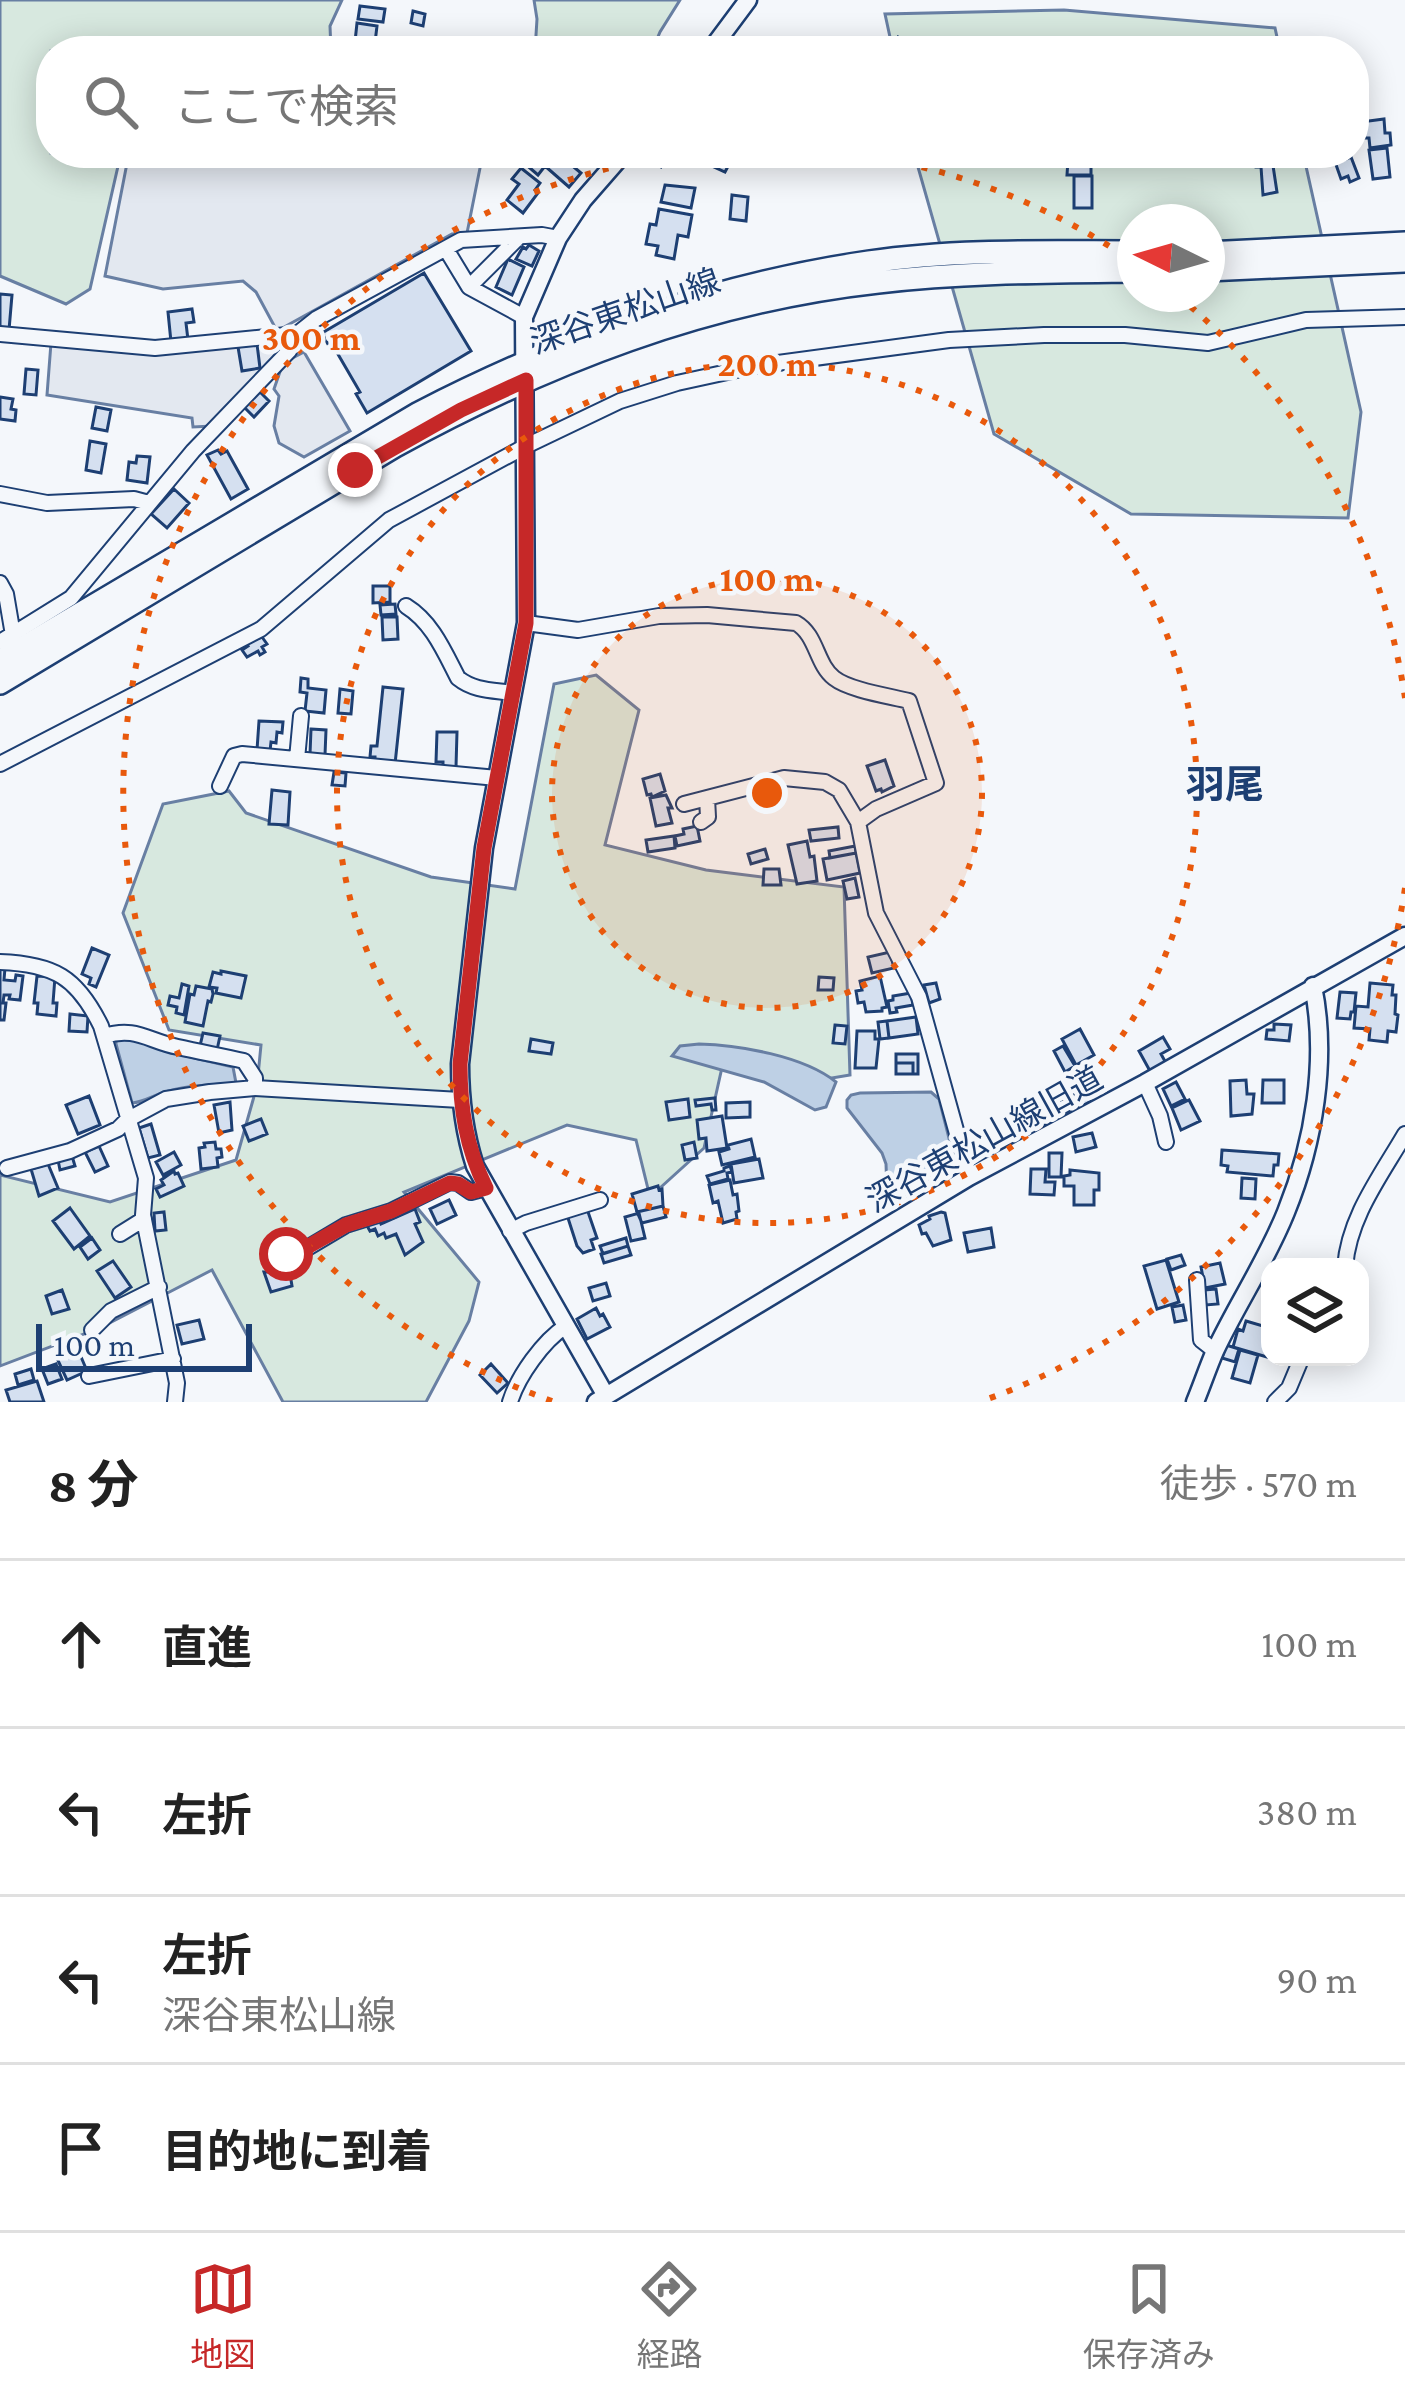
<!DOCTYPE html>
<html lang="ja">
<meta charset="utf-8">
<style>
:root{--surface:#fff;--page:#f2f2f2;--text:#222;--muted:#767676;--line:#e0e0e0;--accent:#c62828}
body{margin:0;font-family:"Crimson Pro","Noto Sans JP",serif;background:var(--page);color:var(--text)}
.controls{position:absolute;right:36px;bottom:36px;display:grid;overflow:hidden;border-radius:24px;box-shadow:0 6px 30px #0003}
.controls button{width:108px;height:108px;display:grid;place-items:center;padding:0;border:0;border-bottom:3px solid var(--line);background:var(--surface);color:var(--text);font:60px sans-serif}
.compass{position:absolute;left:1117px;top:204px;width:108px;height:108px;border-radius:50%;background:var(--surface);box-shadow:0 6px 30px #0003;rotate:275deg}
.scale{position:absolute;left:36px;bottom:30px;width:216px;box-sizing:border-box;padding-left:12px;border:6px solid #1d3f73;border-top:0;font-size:33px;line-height:42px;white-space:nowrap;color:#1d3f73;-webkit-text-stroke:9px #f4f7fb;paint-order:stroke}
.stop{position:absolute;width:36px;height:36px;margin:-27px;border:9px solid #c62828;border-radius:50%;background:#fff}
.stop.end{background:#c62828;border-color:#fff;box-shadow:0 3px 12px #0008}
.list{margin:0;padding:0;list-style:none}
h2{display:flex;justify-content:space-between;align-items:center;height:156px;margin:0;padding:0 48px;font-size:51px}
h2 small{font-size:39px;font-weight:400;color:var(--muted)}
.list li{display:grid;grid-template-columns:78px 1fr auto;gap:36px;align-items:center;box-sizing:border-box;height:168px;padding:0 48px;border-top:3px solid var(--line)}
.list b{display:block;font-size:45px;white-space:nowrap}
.list p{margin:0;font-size:39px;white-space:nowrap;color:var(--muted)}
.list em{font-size:39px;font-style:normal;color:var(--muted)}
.icon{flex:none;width:66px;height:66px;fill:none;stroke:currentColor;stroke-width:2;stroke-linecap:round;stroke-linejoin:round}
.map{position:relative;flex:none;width:1405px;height:1402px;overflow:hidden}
.search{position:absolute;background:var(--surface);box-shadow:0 6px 30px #0003;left:36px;right:36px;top:36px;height:132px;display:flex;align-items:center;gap:30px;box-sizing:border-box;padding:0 42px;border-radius:48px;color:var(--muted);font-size:45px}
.sheet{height:828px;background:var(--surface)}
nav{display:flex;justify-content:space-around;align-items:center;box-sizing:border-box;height:168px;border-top:3px solid var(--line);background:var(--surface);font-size:33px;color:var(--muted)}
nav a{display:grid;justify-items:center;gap:6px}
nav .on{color:var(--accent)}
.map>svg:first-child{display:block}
</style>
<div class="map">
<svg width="1405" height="1402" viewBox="0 0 1405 1402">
<rect width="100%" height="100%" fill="#f4f7fb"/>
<!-- green -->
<path fill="#d7e8df" stroke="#687fa3" stroke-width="3" fill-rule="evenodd" d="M0,0h342l-12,26 1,25h-280v102h70l-31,136 -24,15 -66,-28z
M534,0h146l-20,32 -8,19h-117l2,-32z
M1064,10l211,18 5,23h-387l-8,-37z
M914,153h389l58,259 -13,106 -217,-4 -137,-80zM1135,222h72v72h-72z
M596,675l43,35 -34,135 101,25 138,17 6,188 -48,8 -77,-29 -21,94 -54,49 -14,-57 -69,-15 -163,67 75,90 -10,39 -43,81h-143l-71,-132 -112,58 -100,38v-191l110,27 126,-42 21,-74 4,-41 -92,-15 -46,-117 40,-109 66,-13 17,22 185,64 84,12 39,-205z"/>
<!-- parking -->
<path fill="#e3e8f0" stroke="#687fa3" stroke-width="3" d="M129,153h354l-16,80 -15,1 -175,97 -21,-39 -13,-11 -80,8 -58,-13z
M282,341l4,8 -73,77 -20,1 -1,-9 -145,-23 4,-52z
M304,352l46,79 -46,26 -25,-14 -5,-17 5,-30 -5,-7 9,-26z"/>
<!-- water -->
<path fill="#bed0e5" stroke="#687fa3" stroke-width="3" d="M123,1039l18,1 24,11 68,16 3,16c-25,2 -50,2 -74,10 -11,4 -19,9 -30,10l-16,-59v-4z
M699,1044c40,1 105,12 137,38l-10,25 -11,3 -51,-28 -92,-26 8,-10z
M931,1092l8,7 17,67 -52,31 -6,2 -11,-8 -1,-27 -4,-11 -35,-45v-8l4,-5 9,-2z"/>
<!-- building -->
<path fill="#d5e0f0" stroke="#1d3f73" stroke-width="3" d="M360,6l25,3 -2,13 -25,-3z
M413,11l12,3 -2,12 -12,-3z
M357,23l20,3 -3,25h-20z
M898,37l19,12 -1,2h-26z
M1384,119l1,14h5l1,12 -21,3 -1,-10h-6l-2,-16z
M1387,148l3,29 -17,2 -4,-29z
M531,153h26l24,20 -12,14 -24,-21 -7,9 -15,-13z
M643,153h27l-9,14 -19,-12z
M705,153h30l-10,19 -24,-11z
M1255,153h21v6h-4l5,33 -14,3 -2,-28h-5z
M1343,156l1,4 7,-3 8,21 -9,4 -2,-6 -7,3 -7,-20z
M1068,160l23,1v14h-24z
M521,168l19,15 -5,7 3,3 -15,20 -16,-13 12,-16 -7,-5z
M1074,176h18v32h-18z
M665,185l30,3 -4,20 -30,-6z
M732,195l16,2 -2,24 -16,-2z
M659,209l33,6 -4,22 -10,-2 -4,24 -18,-4 2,-9 -12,-2 4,-20 6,1z
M529,245l10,6 -7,15 -16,-7 7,-12 3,2z
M508,259l16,8 -12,28 -16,-8z
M424,273l47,78 -104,62 -11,-19 4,-2 -28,-48 -3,2 -7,-13z
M0,294l12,1 -3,35 -9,-1z
M192,309l2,13 -8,1 2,17 -17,2 -3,-30z
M257,344l3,24 -18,3 -4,-24z
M26,369l12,1 -2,25 -12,-1z
M259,391l10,10 -15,16 -10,-10z
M0,397l13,2 -2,10 5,1 -1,11 -15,-2z
M96,407l15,3 -4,21 -15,-3z
M90,441l16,3 -5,29 -15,-3z
M218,450l3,4 6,-3 21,38 -17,10 -24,-44z
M137,456l13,1 -3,26 -20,-3 2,-18 7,1z
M174,489l15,14 -22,25 -16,-14z
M373,586h17v16l-17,1z
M395,604l1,10 -15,1 -1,-10z
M382,617h15l1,22 -15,1z
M262,637l5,7 -5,3 3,5 -5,3 -2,-4 -11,6 -5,-7 6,-4 -2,-3z
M301,678l7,1v9l18,2 -2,23 -19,-2 2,-18 -7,-1z
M383,687l20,2 -8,75 -20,-3v-4h-5l1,-11h6z
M340,689l13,2 -2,23 -13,-1z
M259,721l24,1 -1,11 -5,-1 -1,11 -5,-1 -1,9 -13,-1z
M311,729l15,1 -1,25 -15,-1z
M437,732h20l-1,35h-13v-5h-7z
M885,760l9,26 -12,6 -1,-3 -5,2 -9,-25z
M334,772l12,1 -1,13 -13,-1z
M660,774l5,17 -13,6 -1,-3 -4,1 -4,-16z
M272,790l18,2 -2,33 -19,-1z
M666,795l6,13h-4l4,15 -16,3 -6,-28z
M697,826l3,15 -23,5 -2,-10 9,-2 -1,-5z
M838,827l1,11 -28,3 -2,-11z
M674,836l1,12 -27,4 -2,-12z
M807,841l3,16 4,-1 3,25 -20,3 -9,-39z
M855,846l1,7 -26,5 -1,-7z
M765,849l3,10 -17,5 -3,-10z
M856,853l4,20 -33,7 -4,-21z
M764,869h15l2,16h-18z
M855,878l4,19 -12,2 -4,-18z
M92,948l17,7 -13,32 -7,-3 2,-6 -9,-4z
M890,952l4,16 -22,5 -4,-16z
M0,967l5,1 -1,12 11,1 1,-6 7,1 -3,24 -11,-1 1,-4h-6l-1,8h3l-2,17h-4z
M221,971l25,5 -5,22 -25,-5 1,-5 -8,-1 4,-15 8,2z
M37,976l18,1 -2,26h4l-1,13 -19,-2 1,-11h-4z
M880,976l7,31 -5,1v3l-16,1 -2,-10 -6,1 -2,-12 6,-1 -2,-9z
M819,977l15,1 -1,12h-15z
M936,983l4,16 -11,4 -5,-18z
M1370,983l23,2 -1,10h4l-1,19 3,1 -2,17 -8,-1 -1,11 -18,-2 1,-11 -16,-1 2,-22 12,1z
M182,984l7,2 -5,29 -8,-2 1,-6 -9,-2 2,-9 9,2z
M196,986l16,3 1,5 -2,8 -3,-1 -5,25 -18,-4 5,-28 4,1z
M1340,992l16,1 -2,19h-3l-1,7 -13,-1z
M911,993l2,12 -17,3 1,4 -7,1 -2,-12 5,-1v-4z
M70,1014l18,2 -1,16 -18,-1z
M916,1017l2,17 -29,4 -2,-17z
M887,1021l2,17 -9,1 -2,-17z
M1274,1024l17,1 -2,16 -23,-2 1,-9h7z
M835,1025l12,1 -2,18 -12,-1z
M1080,1029l14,26 -18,10 -14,-26z
M857,1031h18v8h4l-3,29h-21z
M203,1033l17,3 -3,14 -17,-4z
M1163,1037l7,12 -9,5 5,9 -16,8 -11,-20z
M531,1039l22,4 -2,11 -22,-3z
M1063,1046l12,20 -10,6 -11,-21z
M896,1054h22v20h-5v-11h-17z
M896,1063h17v11h-17z
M1092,1077l9,19 -21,11 -10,-19z
M1246,1080l1,14h7l-2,20 -21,2 -1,-35z
M1263,1080h21v23h-22z
M1176,1082l9,17 -14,7 -8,-17z
M89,1096l11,29 -22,9 -12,-29z
M1070,1096l6,11 -14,7 -6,-12z
M715,1098l1,12h-4l-1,-6 -15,2 -1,-6z
M688,1099l2,18 -21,3 -3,-18z
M1189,1100l11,21 -19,9 -9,-22z
M230,1102l2,28 -13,3 -5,-28z
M750,1102v15l-24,1v-15z
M1035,1106l10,18 -16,9 -9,-19z
M722,1116l5,32 -20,3 -1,-13 -7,1 -2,-19z
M261,1119l6,15 -18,7 -6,-15z
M151,1124l9,31 -12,3 -9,-30z
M1092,1133l4,14 -20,5 -3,-15z
M751,1139l4,18 -33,8 -3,-13 10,-3 -1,-4z
M215,1142l1,7h5l1,8 -5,1 1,9 -17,2 -2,-21 6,-1 -1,-4z
M694,1142l3,16 -12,2 -3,-15z
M99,1146l9,20 -13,6 -10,-20z
M1222,1150l57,4 -1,11h-4l-1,11 -46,-4 1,-6 -7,-1z
M174,1152l7,13 -18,10 -7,-13z
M1049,1153h13l-1,24h-12z
M72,1156l3,10 -15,4 -2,-10z
M759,1159l4,19 -29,5 -3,-19z
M48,1164l10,24 -19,8 -8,-27z
M730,1166l2,6 -5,1 1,6 -18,5 -3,-8 17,-5v-3z
M1031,1169h15l-1,13h10l-1,13 -24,-1z
M1070,1170l29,3v17h-5v15h-20v-19h-10v-10l6,-1z
M174,1171l1,3 3,-1 6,13 -24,11 -4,-8 8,-4 -3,-5z
M1242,1178l14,1 -1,20 -14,-1z
M730,1180l3,15 4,-1 2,17 -3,1 1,7 -14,4 -5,-22 -5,2 -4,-18z
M658,1186l1,4 3,-1 1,17 -26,6 -5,-18z
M449,1200l7,15 -19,9 -7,-15z
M663,1206l3,11 -24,6 -5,-11z
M70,1208l20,28 -16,13 -21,-28z
M415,1209l5,13 -5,2 8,18 -18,13 -9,-21 -10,4 -2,-5 -6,3 -3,-7 -5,2 -4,-7 13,-6 2,6z
M587,1209l10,29 -6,2 3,9 -11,4 -6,-7 -10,-31z
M164,1212l2,18 -11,1 -1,-18z
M941,1212l4,1 6,27 -18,6 -7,-13 -4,1 -3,-9 11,-6 -1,-3z
M639,1213l6,25 -14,3 -6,-24z
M991,1228l3,19 -26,5 -4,-19z
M92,1238l8,12 -12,9 -8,-12z
M626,1238l2,8 -25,8 -3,-8z
M628,1246l3,9 -27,8 -3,-9z
M1181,1255l4,10 -14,5 -4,-11z
M1166,1260l13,42 -22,7 -13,-43z
M113,1261l18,26 -16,11 -18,-27z
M283,1262l2,12h5l2,12 -21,6 -7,-20h4l-2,-8z
M1220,1263l5,21 -20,4 -4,-21z
M606,1283l4,13 -17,5 -4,-13z
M1216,1289l2,15 -12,1 -2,-15z
M62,1290l7,19 -17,5 -6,-18z
M1183,1305l3,15 -11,2 -3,-15z
M596,1308l4,8 3,-2 7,13 -23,12 -10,-20z
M199,1320l5,19 -22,5 -5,-19z
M1246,1321l24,7 -3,29 -34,-10 5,-18 5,2z
M76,1345l11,26 -20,9 -12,-26z
M1226,1345l13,4 -4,13 -13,-4z
M1240,1350l18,5 -8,28 -18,-5z
M56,1364l6,15 -14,5 -6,-15z
M491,1364l17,19 -11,10 -17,-18z
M31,1369l3,11 -16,5 -3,-11z
M37,1381l7,21h-34l-4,-12z"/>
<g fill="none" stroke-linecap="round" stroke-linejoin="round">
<defs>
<path id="minor" d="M446,249l23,38 55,30
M469,287l49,-49
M0,334l155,14 142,-14
M0,494l47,9 87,-4 15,4
M0,583l6,11 7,41
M406,606c26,16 38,45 52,72 16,13 35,12 55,15
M526,623l52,7 81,-14 48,-1 89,8c21,12 20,41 38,55 15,12 55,18 75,23l27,82 -60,26 -18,13
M0,642l71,-44 122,-147 96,-100 8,-17 19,-15 145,-79 81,-5 16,3
M297,759l4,-43
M0,764l261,-135 128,-109 137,-74 94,-45 57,-18 78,-17 194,-26 95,-5h81l83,8 98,-23 99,-3
M220,786l14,-30 8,-2 255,24
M684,804l100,-26 41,4 14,8 19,32 18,91 43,84 50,180
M701,822l7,-5 -1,-19
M0,962c54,2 77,15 101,64l45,152 -3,37 34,168 -2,19
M104,1036c32,-10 44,5 74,11 22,5 44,9 66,14l11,17v10
M1145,1083l15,33 6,26
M7,1168l63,-17 48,-22 9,-9 39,-21 44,-7 45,-4 205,12
M510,1231l16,-8 74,-23
M120,1234l24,-15
M286,1254l23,-7 37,-22 45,-14 59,-29 8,1 13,9 15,-4
M1345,1267c4,-50 35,-90 60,-133
M1197,1280l4,60 14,11
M92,1330l19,-19 48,-24
M89,1376l84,-17
M510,1402c8,-26 33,-61 56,-76
M1275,1402l14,-14 13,-31"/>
<path id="tertiary" d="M710,51l38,-51
M606,1396l-131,-230c-11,-34 -15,-66 -15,-102l24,-216 42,-225 -2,-306 34,-79 25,-38 41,-47
M596,1402l373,-225 176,-94 260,-147
M1195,1402c7,-17 13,-35 20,-51 22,-47 52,-91 71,-139 28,-69 42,-153 27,-226"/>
<path id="primary" d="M1207,253l198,-10
M1207,270l198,-9
M0,661l419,-248c142,-73 291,-128 450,-151 88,-13 178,-10 266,-10
M0,683l395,-237c152,-83 310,-145 483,-164 86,-10 171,-10 257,-11"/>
</defs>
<!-- minor casing -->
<use href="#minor" stroke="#1d3f73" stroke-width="18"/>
<!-- tertiary casing -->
<use href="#tertiary" stroke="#1d3f73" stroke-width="21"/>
<!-- primary casing -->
<use href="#primary" stroke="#1d3f73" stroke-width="26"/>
<!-- minor -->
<use href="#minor" stroke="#f4f7fb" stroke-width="14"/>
<!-- tertiary -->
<use href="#tertiary" stroke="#f4f7fb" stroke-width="16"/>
<!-- primary -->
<use href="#primary" stroke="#f4f7fb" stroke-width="21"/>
</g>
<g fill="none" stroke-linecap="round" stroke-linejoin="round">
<!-- route -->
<path stroke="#c62828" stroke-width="15" d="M286,1254l23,-8 37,-21 45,-14 59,-28 8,1 13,8 15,-4c-20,-41 -26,-80 -26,-124l24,-216 42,-225v-243l-65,30 -106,60"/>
</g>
<!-- distance rings -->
<circle cx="767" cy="793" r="215" fill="#e8590c" fill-opacity=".12"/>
<g fill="none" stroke="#e8590c" stroke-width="6" stroke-dasharray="6 12">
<circle cx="767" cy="793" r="215"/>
<circle cx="767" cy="793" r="430"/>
<path d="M1405 888A645 645 0 0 1 982 1401M552 1401A645 645 0 0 1 683 154M851 154A645 645 0 0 1 1132 261M1177 295A645 645 0 0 1 1405 698"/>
</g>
<g text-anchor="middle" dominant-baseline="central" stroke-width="9" stroke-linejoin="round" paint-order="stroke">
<!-- street labels -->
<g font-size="33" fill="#1d3f73" stroke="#f4f7fb">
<text transform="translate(625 311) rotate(-19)">深谷東松山線</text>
<text transform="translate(984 1139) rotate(-29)">深谷東松山線旧道</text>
</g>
<!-- quarter labels -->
<g font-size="39" font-weight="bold" fill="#1d3f73" stroke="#f4f7fb">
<text x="1225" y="784">羽尾</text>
</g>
</g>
<circle cx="767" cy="793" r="18" fill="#e8590c" stroke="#f4f7fb" stroke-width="6"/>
<g font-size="36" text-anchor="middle" font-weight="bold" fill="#e8590c" stroke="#f4f7fb" stroke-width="9" stroke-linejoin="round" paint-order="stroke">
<text x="311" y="350">300 m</text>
<text x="767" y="376">200 m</text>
<text x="767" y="591">100 m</text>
</g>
</svg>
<div class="controls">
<button><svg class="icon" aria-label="layers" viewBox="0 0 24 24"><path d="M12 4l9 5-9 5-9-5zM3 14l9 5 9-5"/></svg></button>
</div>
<svg class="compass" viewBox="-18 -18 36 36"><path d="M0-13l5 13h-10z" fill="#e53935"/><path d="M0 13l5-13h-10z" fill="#767676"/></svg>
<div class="scale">100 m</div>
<div class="stop" style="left:286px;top:1254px"></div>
<div class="stop end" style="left:355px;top:470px"></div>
<div class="search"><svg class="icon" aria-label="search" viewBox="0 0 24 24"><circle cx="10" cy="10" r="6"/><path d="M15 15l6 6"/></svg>ここで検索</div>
</div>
<section class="sheet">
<h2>8 分<small>徒歩 · 570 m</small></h2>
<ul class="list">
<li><svg class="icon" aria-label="ahead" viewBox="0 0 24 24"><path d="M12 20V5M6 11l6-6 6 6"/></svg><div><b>直進</b></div><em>100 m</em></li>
<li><svg class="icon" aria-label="left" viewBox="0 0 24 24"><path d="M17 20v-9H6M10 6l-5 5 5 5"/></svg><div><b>左折</b></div><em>380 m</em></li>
<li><svg class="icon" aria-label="left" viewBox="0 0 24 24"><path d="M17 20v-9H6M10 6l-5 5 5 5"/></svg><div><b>左折</b><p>深谷東松山線</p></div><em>90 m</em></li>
<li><svg class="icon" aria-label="arrive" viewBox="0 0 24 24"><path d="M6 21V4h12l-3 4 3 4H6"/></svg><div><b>目的地に到着</b></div></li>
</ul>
</section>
<nav>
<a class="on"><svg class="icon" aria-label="map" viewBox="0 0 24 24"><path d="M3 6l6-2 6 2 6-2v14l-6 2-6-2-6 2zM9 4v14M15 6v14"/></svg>地図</a>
<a><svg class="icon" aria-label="directions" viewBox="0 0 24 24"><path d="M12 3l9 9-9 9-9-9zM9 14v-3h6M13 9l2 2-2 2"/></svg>経路</a>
<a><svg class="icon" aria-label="saved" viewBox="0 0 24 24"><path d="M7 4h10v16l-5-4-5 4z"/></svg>保存済み</a>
</nav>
